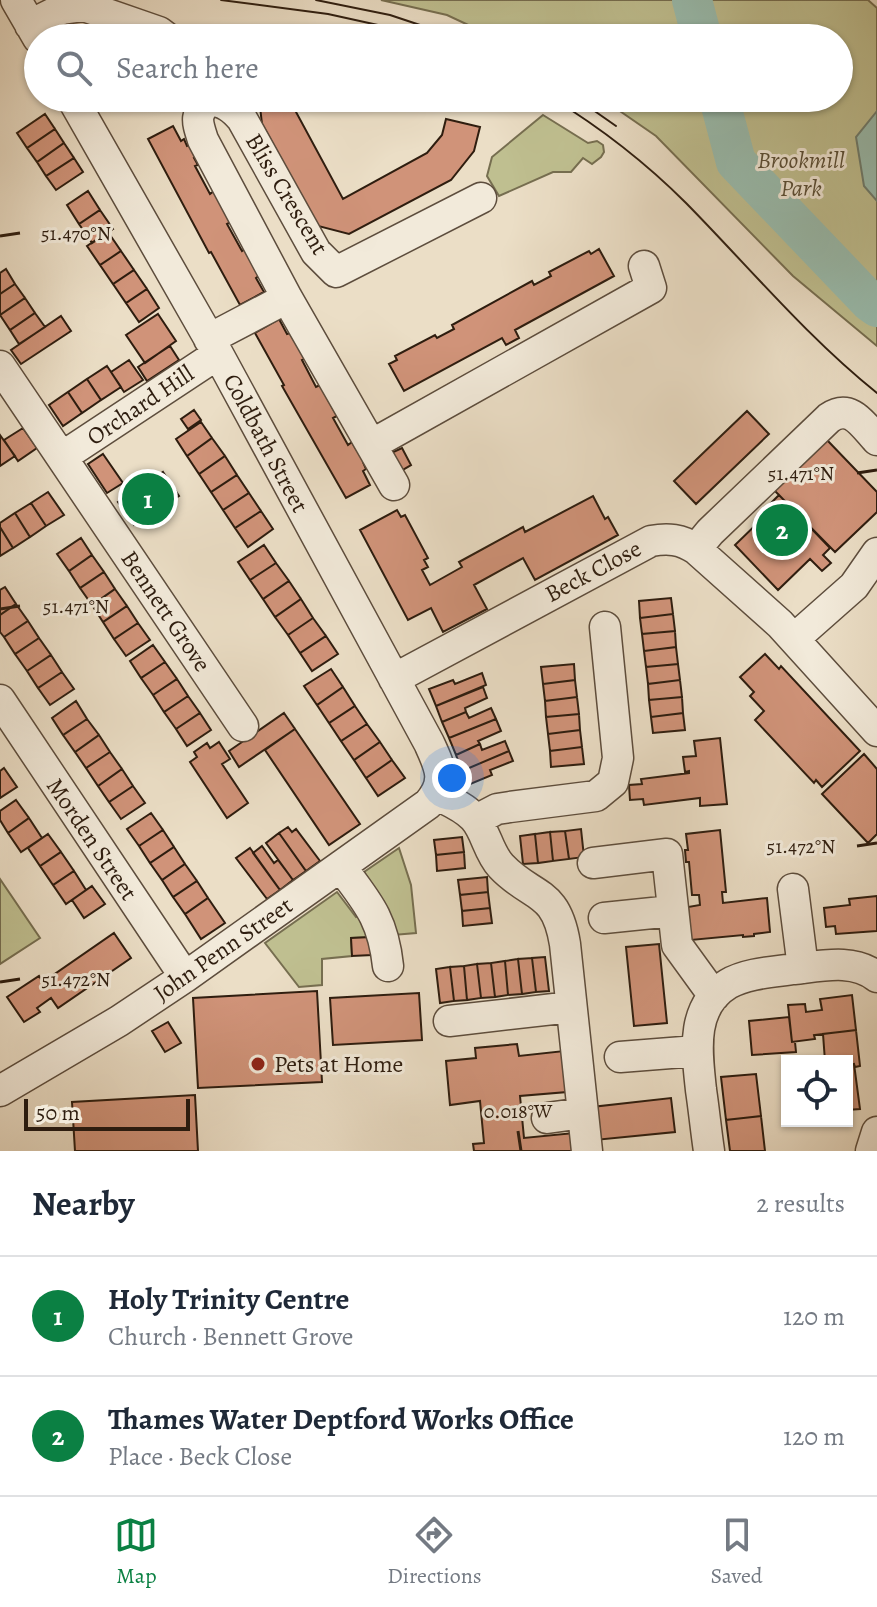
<!DOCTYPE html>
<meta charset="utf-8">
<style>
:root{--surface:#fff;--page:#f6f6f7;--text:#1f2937;--muted:#747a83;--line:#e0e1e3;--accent:#0b8043}
body{margin:0;font-family:Alegreya,serif;background:var(--page);color:var(--text)}
.controls{position:absolute;right:24px;bottom:24px;display:grid;overflow:hidden;border-radius:0px;box-shadow:0 2px 6px #0004}
.controls button{width:72px;height:72px;display:grid;place-items:center;padding:0;border:0;border-bottom:2px solid var(--line);background:var(--surface);color:var(--text);font:40px sans-serif}
.scale{position:absolute;left:24px;bottom:20px;width:166px;box-sizing:border-box;padding-left:8px;border:4px solid #2e1d0f;border-top:0;font-size:22px;line-height:28px;white-space:nowrap;color:#2e1d0f;-webkit-text-stroke:6px #f2eada;paint-order:stroke}
.you{position:absolute;left:452px;top:778px;width:28px;height:28px;margin:-20px;border:6px solid #fff;border-radius:50%;background:#1a73e8;box-shadow:0 0 0 12px #1a73e833}
.badge{display:grid;place-items:center;width:52px;height:52px;border-radius:50%;background:var(--accent);color:#fff;font-size:26px;font-weight:700}
.pin{position:absolute;translate:-50% -50%;border:4px solid #fff;box-shadow:0 2px 8px #0006}
.list{margin:0;padding:0;list-style:none}
h2{display:flex;justify-content:space-between;align-items:center;height:104px;margin:0;padding:0 32px;font-size:34px}
h2 small{font-size:26px;font-weight:400;color:var(--muted)}
.list li{display:grid;grid-template-columns:52px 1fr auto;gap:24px;align-items:center;box-sizing:border-box;height:120px;padding:0 32px;border-top:2px solid var(--line)}
.list b{display:block;font-size:30px;white-space:nowrap}
.list p{margin:0;font-size:26px;white-space:nowrap;color:var(--muted)}
.list em{font-size:26px;font-style:normal;color:var(--muted)}
.icon{flex:none;width:44px;height:44px;fill:none;stroke:currentColor;stroke-width:2;stroke-linecap:round;stroke-linejoin:round}
.map{position:relative;flex:none;width:877px;height:1151px;overflow:hidden}
.search{position:absolute;background:var(--surface);box-shadow:0 2px 6px #0004;left:24px;right:24px;top:24px;height:88px;display:flex;align-items:center;gap:20px;box-sizing:border-box;padding:0 28px;border-radius:44px;color:var(--muted);font-size:30px}
.sheet{height:344px;background:var(--surface)}
nav{display:flex;justify-content:space-around;align-items:center;box-sizing:border-box;height:112px;border-top:2px solid var(--line);background:var(--surface);font-size:22px;color:var(--muted)}
nav a{display:grid;justify-items:center;gap:4px}
nav .on{color:var(--accent)}
.map>svg:first-child{display:block}
</style>
<div class="map">
<svg width="877" height="1151" viewBox="0 0 877 1151">
<rect width="100%" height="100%" fill="#ebdec6"/>
<filter id="stains"><feTurbulence type="fractalNoise" baseFrequency=".0025" numOctaves="4"/><feColorMatrix values="0 0 0 0 .2 0 0 0 0 .09 0 0 0 0 .02 0 0 0 .5 -.17"/></filter>
<radialGradient id="worn" r=".72"><stop offset=".6" stop-color="#630" stop-opacity="0"/><stop offset="1" stop-color="#630" stop-opacity=".3"/></radialGradient>
<!-- green -->
<path fill="#bfbf90" stroke="#766e50" stroke-width="2" d="M381,0h487l9,8v338l-84,-70 -137,-140 -55,-38h238v-60h-343l-49,-23z
M543,115l45,28 9,-2 6,4 1,7 -3,5 -9,7 -9,-6 -12,14h-18l-54,24 -12,-20 5,-19z
M399,848l12,37 5,48 -23,2 -9,-33 -20,-30z
M0,879l40,59 -40,26z
M337,892l19,25 6,-3 9,23 -20,1 1,18 -30,3v26l-23,2 -34,-44z"/>
<!-- water -->
<path fill="#99bdaf" stroke="#6e7d6f" stroke-width="2" d="M877,111v90l-13,-15 -8,-49z"/>
<g fill="none" stroke-linecap="round" stroke-linejoin="round">
<!-- river -->
<path stroke="#99bdaf" stroke-width="40" d="M692,0l10,38
M719,98l17,64 134,140 7,5"/>
</g>
<!-- building -->
<path fill="#d09379" stroke="#2e1d0f" stroke-width="2" d="M259,98h35l2,14 47,87 84,-46 15,-18 4,-16 34,8 -6,24 -23,29 -102,54 -31,-8 -56,-102z
M45,114l10,15 -28,19 -10,-15z
M173,126l8,15 3,-2 3,7 4,-2 7,12 -4,2 4,7 -3,1 15,28 4,-3 17,31 -4,2 15,27 3,-2 15,26 -4,3 8,14 -24,13 -29,-53 -2,1 -61,-114z
M55,129l9,14 -27,19 -10,-14z
M64,143l10,15 -28,18 -9,-14z
M74,158l9,14 -27,18 -10,-14z
M88,191l12,19 -21,14 -12,-19z
M100,210l13,19 -21,14 -13,-19z
M108,232l13,19 -21,14 -13,-19z
M599,249l15,27 -99,54 4,8 -13,7 -4,-7 -98,53 -15,-27 8,-4 -2,-4 40,-21 2,3 17,-9 -2,-4 80,-44 2,4 17,-9 -2,-4 40,-21 2,3z
M121,251l13,19 -21,14 -13,-19z
M6,269l9,15 -15,10v-21z
M134,270l13,19 -21,14 -13,-19z
M15,284l10,14 -25,17v-21z
M147,289l12,19 -20,14 -13,-19z
M25,298l10,15 -25,17 -10,-15z
M35,313l10,14 -26,17 -9,-14z
M158,314l18,27 -31,22 -19,-28z
M61,316l10,15 -50,33 -10,-14z
M279,319l8,15 3,-1 15,26 -3,1 14,27 4,-2 17,31 -4,2 15,27 4,-3 4,7 3,-1 7,12 -3,2 3,7 -3,2 7,14 -24,13 -64,-112 2,-1 -29,-52z
M170,346l9,14 -32,21 -9,-14z
M129,360l14,20 -19,12 -13,-20z
M107,366l14,21 -20,13 -14,-21z
M87,379l14,21 -19,13 -14,-21z
M68,392l14,21 -19,13 -14,-21z
M194,410l7,10 -13,9 -7,-10z
M747,411l22,23 -73,70 -22,-23z
M201,422l11,16 -25,18 -11,-17z
M23,428l14,20 -19,13 -14,-21z
M0,435l15,21 -15,10z
M212,438l13,18 -26,18 -12,-18z
M827,440l50,52v20l-42,40 -61,-62z
M402,448l9,17 -12,7 -10,-18z
M103,454l20,29 -16,10 -19,-29z
M225,456l12,19 -26,17 -12,-18z
M163,472l16,24 -45,29 -16,-23z
M237,475l12,18 -26,17 -12,-18z
M48,492l16,23 -18,11 -15,-23z
M249,493l12,18 -26,17 -12,-18z
M779,495l51,53 -7,7 8,8 -9,8 -12,-12 -32,31 -43,-45 32,-31 -4,-3z
M593,496l12,23 3,-2 10,18 -83,45 -12,-22 -49,27 13,24 -44,23 -12,-24 -23,12 -48,-90 37,-20 4,7 4,-2 23,43 -4,2 4,7 -6,3 8,15 32,-18 -3,-5 64,-35 2,5z
M31,503l15,23 -16,11 -15,-24z
M261,511l12,18 -25,18 -13,-19z
M15,513l15,24 -17,11 -13,-21v-4z
M0,527l13,21 -13,8z
M81,538l11,17 -23,16 -12,-17z
M264,545l12,18 -26,17 -12,-18z
M92,555l12,17 -24,16 -11,-17z
M276,563l13,18 -26,18 -13,-19z
M104,572l11,17 -23,16 -12,-17z
M289,581l12,18 -26,18 -12,-18z
M5,587l11,17 -16,11v-25z
M115,589l12,17 -24,16 -11,-17z
M671,598l2,16 -33,4 -1,-17z
M301,599l12,19 -25,17 -13,-18z
M16,604l12,17 -24,16 -4,-5v-17z
M127,606l11,17 -24,16 -11,-17z
M673,614l2,17 -33,3 -2,-16z
M313,618l13,18 -26,17 -12,-18z
M28,621l11,17 -24,16 -11,-17z
M138,623l12,17 -24,16 -12,-17z
M675,631l1,16 -32,4 -2,-17z
M326,636l12,18 -26,17 -12,-18z
M39,638l12,17 -24,16 -12,-17z
M153,645l12,17 -24,16 -11,-17z
M676,647l2,17 -32,3 -2,-16z
M765,654l14,15 2,-3 79,85 -38,36 -6,-7 -2,3 -59,-63 9,-9 -14,-15 4,-4 -14,-15z
M51,655l11,17 -24,16 -11,-17z
M165,662l12,17 -24,16 -12,-17z
M574,664l1,16 -32,4 -2,-17z
M678,664l2,16 -32,4 -2,-17z
M331,669l12,18 -26,18 -13,-19z
M62,672l12,17 -24,16 -12,-17z
M482,673l4,12 -50,21 -7,-17 24,-9 2,4z
M177,679l11,17 -24,16 -11,-17z
M575,680l2,17 -32,4 -2,-17z
M680,680l2,17 -33,3 -1,-16z
M343,687l12,19 -26,17 -12,-18z
M483,687l4,11 -22,10 1,4 -24,10 -6,-16z
M188,696l12,17 -24,16 -12,-17z
M577,697l2,17 -33,3 -1,-16z
M682,697l1,16 -32,4 -2,-17z
M76,701l11,18 -24,16 -11,-17z
M355,706l12,18 -26,17 -12,-18z
M491,708l5,11 -47,19 -7,-16 24,-10 3,6z
M200,713l11,17 -24,16 -11,-17z
M284,713l11,16 -56,38 -10,-16z
M683,713l2,17 -32,3 -2,-16z
M579,714l1,16 -32,4 -2,-17z
M87,719l12,16 -24,17 -12,-17z
M496,719l5,12 -23,10 2,3 -24,11 -7,-17z
M367,724l13,18 -26,18 -13,-19z
M295,729l65,95 -31,21 -64,-95z
M580,730l2,17 -32,4 -2,-17z
M99,735l11,17 -24,16 -11,-16z
M720,738l7,66 -27,2v-8l-56,7 -1,-6 -13,1 -1,-15 13,-1 -1,-5 48,-6v-2l-4,1 -2,-15 13,-1 -2,-15z
M505,741l4,10 -47,20 -6,-16 24,-11 2,6z
M219,742l11,17 -8,5 26,39 -21,15 -37,-56 7,-5 -3,-5 13,-9 3,5z
M380,742l12,18 -26,18 -12,-18z
M582,747l2,17 -33,3 -1,-16z
M509,751l4,10 -23,9 2,5 -24,10 -6,-14z
M110,752l12,17 -24,17 -12,-18z
M864,754l13,15v65l-9,9 -46,-49z
M392,760l13,18 -27,18 -12,-18z
M4,768l13,19 -17,11v-27z
M122,769l11,17 -24,16 -11,-16z
M133,786l12,17 -24,16 -12,-17z
M16,800l13,18 -21,15 -8,-13v-9z
M151,813l12,17 -24,16 -12,-17z
M29,818l13,20 -21,14 -13,-19z
M288,827l4,5 4,-3 24,32 -14,10 -27,-38z
M581,829l3,28 -15,2 -4,-28z
M163,830l11,17 -24,16 -11,-17z
M720,830l6,62h-4l1,11 44,-5 3,34 -16,2v2l-11,1v-2l-52,5 -3,-33 12,-2 -1,-10h-7l-3,-33h-3l-1,-12h3l-2,-16z
M565,831l4,28 -16,2 -3,-29z
M550,832l3,29 -15,2 -3,-29z
M279,833l27,38 -13,9 -27,-37z
M48,834l13,18 -21,14 -12,-18z
M535,834l3,29 -15,1 -3,-28z
M462,837l2,15 -28,3 -2,-15z
M262,846l12,17 4,-3 15,20 -13,10 -27,-37z
M174,847l11,17 -23,16 -12,-17z
M250,848l30,42 -13,9 -31,-41z
M61,852l13,19 -21,14 -13,-19z
M464,852l1,16 -28,3 -1,-16z
M185,864l12,17 -24,16 -11,-17z
M74,871l12,19 -20,14 -13,-19z
M487,877l1,15 -28,3 -2,-15z
M197,881l11,17 -23,16 -12,-17z
M92,886l13,18 -21,14 -12,-18z
M488,892l2,16 -28,3 -2,-16z
M877,896v35l-41,3 -1,-8 -9,1 -2,-19 26,-3 -1,-6z
M208,898l17,25 -24,16 -16,-25z
M490,908l2,15 -29,3 -1,-15z
M114,933l17,25 -73,50 -7,-10 -14,10 3,4 -16,10 -17,-25 32,-21 4,6z
M371,937l1,18 -20,1 -1,-18z
M659,944l8,79 -33,3 -8,-79z
M545,957l4,34 -13,1 -4,-34z
M532,958l4,34 -14,2 -4,-35z
M518,959l4,35 -14,1 -3,-34z
M505,961l3,34 -13,2 -4,-34z
M491,963l4,34 -14,1 -4,-34z
M477,964l4,34 -14,2 -3,-34z
M464,966l3,34 -13,1 -4,-34z
M450,967l4,34 -14,2 -4,-34z
M317,991l5,91 -124,6 -5,-90z
M419,993l3,47 -89,5 -3,-47z
M852,995l4,35 -42,5 1,4 -23,3 -4,-37 17,-1 1,8 16,-2 -2,-11z
M789,1017l3,25h3l1,10 -44,3 -3,-34z
M168,1022l13,21 -16,9 -13,-21z
M856,1030l4,36 -5,1 -1,-3 -7,1v-4h-22l-2,-27z
M517,1044l2,12 45,-5 3,41 -47,4 4,42 50,-5 2,18h-102l-1,-7 11,-1 -4,-42 -30,4 -4,-44 30,-3 -1,-10z
M854,1064l6,45 -13,1v-45z
M756,1074l5,42 -35,4 -5,-43z
M195,1095l3,56h-123l-3,-49z
M671,1098l4,34 -80,8 -3,-33z
M761,1116l4,35h-35l-4,-31z"/>
<g fill="none" stroke-linecap="round" stroke-linejoin="round">
<defs>
<path id="minor" d="M16,0l22,38
M30,25l32,-16 22,-3 75,26 8,6
M209,339l78,-41
M0,366l243,360
M371,445l280,-157 -7,-22
M62,457l156,-103
M394,485l-107,-187 -84,-158c-6,-19 -9,-25 6,-40 15,2 23,7 33,19l74,133 20,20 145,-74
M696,549l14,-17 119,-114c22,-15 34,7 48,22
M794,639l60,-53 23,-33
M394,679l257,-138c17,-3 30,-2 45,8l84,75 97,107
M0,700l185,277
M437,795c12,6 27,12 37,23 12,13 14,34 27,48 31,33 55,22 64,78l22,207
M476,820l21,-11 13,-2 86,-11 17,-14 5,-24 -13,-131
M593,863l74,-9 10,91 37,51
M341,867c27,36 42,52 47,99
M793,889l10,79
M604,918l68,-7
M449,1021l122,-14
M620,1057l76,-6
M0,1091l119,-70 66,-44 243,-173c20,-22 12,-37 1,-61l-211,-389 -146,-256
M547,1118l36,-5
M709,1151c-3,-20 -5,-41 -8,-61 -4,-38 -11,-83 27,-106 19,-11 45,-12 66,-15 27,-3 60,-11 83,8
M871,1151l6,-19"/>
</defs>
<!-- minor casing -->
<use href="#minor" stroke="#5d4d3d" stroke-width="33"/>
<!-- minor -->
<use href="#minor" stroke="#f2eada" stroke-width="30"/>
<!-- tram -->
<path stroke="#2e1d0f" stroke-width="2" d="M221,0l107,14 59,13 32,11
M316,0l74,15 69,23
M552,98c49,30 94,65 134,105 63,64 121,134 191,190
M576,98l40,28"/>
</g>
<!-- ticks -->
<path fill="none" stroke="#2e1d0f" stroke-width="3" d="M0,236l20,-3M857,473l20,-3M0,609l20,-3M857,846l20,-3M0,982l20,-3M518,1131l3,20"/>
<!-- markers -->
<circle fill="#8f2418" stroke="#f2eada" stroke-width="3" cx="258" cy="1064" r="8"/>
<g text-anchor="middle" dominant-baseline="central" stroke-width="6" stroke-linejoin="round" paint-order="stroke">
<!-- park labels -->
<g font-size="24" font-style="italic" fill="#5a4e36" stroke="#f2eada">
<text x="801" y="160">Brookmill<tspan x="801" dy="28">Park</tspan></text>
</g>
<!-- street labels -->
<g font-size="24" fill="#2e1d0f" stroke="#f2eada">
<text transform="translate(287 194) rotate(59)">Bliss Crescent</text>
<text transform="translate(140 405) rotate(-34)">Orchard Hill</text>
<text transform="translate(266 443) rotate(62)">Coldbath Street</text>
<text transform="translate(593 571) rotate(-28)">Beck Close</text>
<text transform="translate(166 611) rotate(56)">Bennett Grove</text>
<text transform="translate(92 839) rotate(56)">Morden Street</text>
<text transform="translate(223 949) rotate(-35)">John Penn Street</text>
</g>
<!-- poi labels -->
<g font-size="24" fill="#2e1d0f" stroke="#f2eada" text-anchor="start">
<text x="274" y="1064">Pets at Home</text>
</g>
</g>
<g font-size="20" text-anchor="middle" fill="#2e1d0f" stroke="#f2eada" stroke-width="6" stroke-linejoin="round" paint-order="stroke">
<text x="76" y="240">51.470°N</text>
<text x="801" y="480">51.471°N</text>
<text x="76" y="613">51.471°N</text>
<text x="801" y="853">51.472°N</text>
<text x="76" y="986">51.472°N</text>
<text x="518" y="1118">0.018°W</text>
</g>
<rect width="100%" height="100%" filter="url(#stains)"/>
<rect width="100%" height="100%" fill="url(#worn)"/>
</svg>
<div class="controls">
<button><svg class="icon" aria-label="locate" viewBox="0 0 24 24"><circle cx="12" cy="12" r="6"/><path d="M12 2v4M12 18v4M2 12h4M18 12h4"/></svg></button>
</div>
<div class="scale">50 m</div>
<div class="you"></div>
<div class="pin badge" style="left:148px;top:499px">1</div>
<div class="pin badge" style="left:782px;top:530px">2</div>
<div class="search"><svg class="icon" aria-label="search" viewBox="0 0 24 24"><circle cx="10" cy="10" r="6"/><path d="M15 15l6 6"/></svg>Search here</div>
</div>
<section class="sheet">
<h2>Nearby<small>2 results</small></h2>
<ul class="list">
<li><span class="badge">1</span><div><b>Holy Trinity Centre</b><p>Church · Bennett Grove</p></div><em>120 m</em></li>
<li><span class="badge">2</span><div><b>Thames Water Deptford Works Office</b><p>Place · Beck Close</p></div><em>120 m</em></li>
</ul>
</section>
<nav>
<a class="on"><svg class="icon" aria-label="map" viewBox="0 0 24 24"><path d="M3 6l6-2 6 2 6-2v14l-6 2-6-2-6 2zM9 4v14M15 6v14"/></svg>Map</a>
<a><svg class="icon" aria-label="directions" viewBox="0 0 24 24"><path d="M12 3l9 9-9 9-9-9zM9 14v-3h6M13 9l2 2-2 2"/></svg>Directions</a>
<a><svg class="icon" aria-label="saved" viewBox="0 0 24 24"><path d="M7 4h10v16l-5-4-5 4z"/></svg>Saved</a>
</nav>
